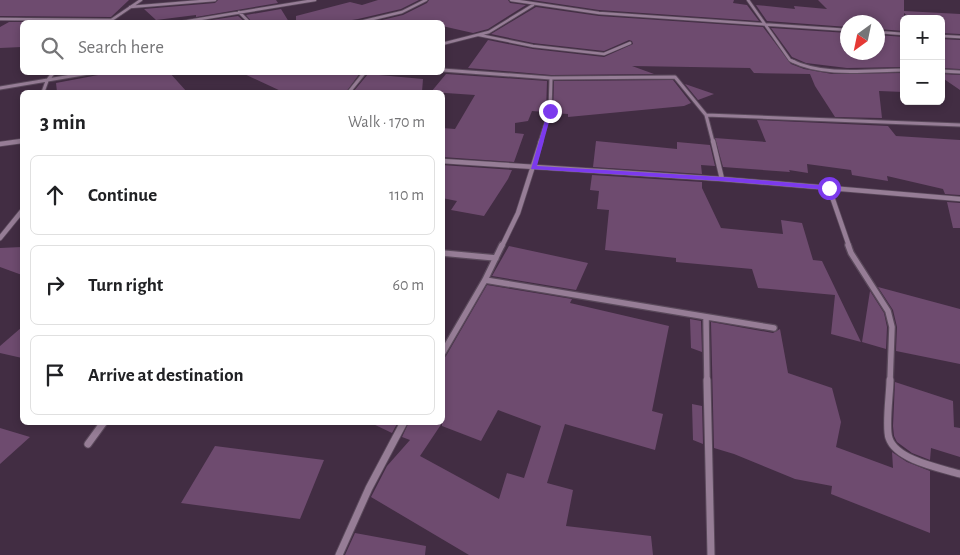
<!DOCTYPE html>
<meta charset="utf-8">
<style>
:root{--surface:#fff;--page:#f6f6f6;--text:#202124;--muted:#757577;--line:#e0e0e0}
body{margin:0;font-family:"Alegreya Sans",sans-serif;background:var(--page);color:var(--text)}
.controls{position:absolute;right:15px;top:15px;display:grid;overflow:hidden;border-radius:8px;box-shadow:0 2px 8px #0003}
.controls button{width:45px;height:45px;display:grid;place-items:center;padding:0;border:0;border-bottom:1px solid var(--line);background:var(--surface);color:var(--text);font:25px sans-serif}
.compass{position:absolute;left:840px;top:15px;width:45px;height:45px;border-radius:50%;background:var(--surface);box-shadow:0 2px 8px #0003;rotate:213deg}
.stop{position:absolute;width:15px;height:15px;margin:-11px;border:4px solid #7c3aed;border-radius:50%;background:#fff}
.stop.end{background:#7c3aed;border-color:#fff;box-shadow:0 1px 5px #0008}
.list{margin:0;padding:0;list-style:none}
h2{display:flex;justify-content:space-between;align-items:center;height:65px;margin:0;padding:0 20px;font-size:21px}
h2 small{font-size:16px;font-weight:400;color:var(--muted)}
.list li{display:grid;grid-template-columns:32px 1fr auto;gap:15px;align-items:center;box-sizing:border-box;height:80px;margin:0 10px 10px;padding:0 10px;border:1px solid var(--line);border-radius:8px}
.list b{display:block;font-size:19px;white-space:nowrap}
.list em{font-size:16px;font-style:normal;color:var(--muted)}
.icon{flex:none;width:28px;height:28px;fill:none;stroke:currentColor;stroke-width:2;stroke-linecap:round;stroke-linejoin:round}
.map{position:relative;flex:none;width:960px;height:555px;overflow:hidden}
.search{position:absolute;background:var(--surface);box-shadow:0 2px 8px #0003;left:20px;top:20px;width:425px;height:55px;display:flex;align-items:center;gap:12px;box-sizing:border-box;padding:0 18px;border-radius:8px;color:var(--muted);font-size:19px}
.panel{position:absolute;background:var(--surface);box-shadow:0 2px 8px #0003;left:20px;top:90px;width:425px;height:335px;border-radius:8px}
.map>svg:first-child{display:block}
</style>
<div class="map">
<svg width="960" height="555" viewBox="0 0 960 555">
<rect width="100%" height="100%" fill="#422d43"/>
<!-- building -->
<path fill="#6e4b6f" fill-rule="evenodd" d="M0,0h129l-18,17 -111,-1z
M218,0h58l2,3 -82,14v-2l-40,5 -12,-11 71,-6z
M378,0h41l-18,9 -43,10 -18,3h-44v-6l54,-14 12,3z
M429,0h79l2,3 16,2 -38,24 -15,4 -31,-7v-4l-64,-1 25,-6 24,-12z
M532,0h202l-1,3 14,2 12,16 -160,-11z
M818,0h86v11l56,3v20l-19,-1v-14h-30l-7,-6v18l-26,-2v-7h-30v5l-81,-6 -11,-16 39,4 -1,-3 33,3z
M536,7l63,9 164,11 28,37 13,5 28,5 72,-1v19l-25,-1 3,27 -47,-1 -20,-31 -5,-12 -56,-1 -4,-5 -118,-2 22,8 -103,1 -83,-7 20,-28 45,9 71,8 29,-13 -1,-3 -3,-1 -25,11 -71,-8 -42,-9z
M281,9l8,13h-37l-6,-7z
M238,16l7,6h-47z
M9,22h33h-20v25l-22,1v-21z
M771,28l77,5v19h30v-17l26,2v30l-57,1 -41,-5 -14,-6z
M941,39l19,1v29l-19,-1z
M114,72h55l18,20h-130l-1,-9z
M240,72h111l9,1 -14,19h-63z
M368,74l55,5 -1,13h-69z
M446,74l101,7 -1,31 -14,-1 -4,10 -13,2v10l9,1 -10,28 -72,-5v-29l13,1 20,-34 -44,-3z
M941,74l19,1v15l-19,-13z
M673,80l18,23 -7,3 -116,11v-3l-15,-1 1,-32z
M685,84l29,10 -16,6z
M757,120l131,6 8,10 64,4v55l-15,-1 -2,-5 -56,-13 1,5 -36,-6 -1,-5 -44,-6 1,9 -19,-3 1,2 -67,-5 -8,-29 51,4z
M596,141l81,8v-7l33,3 5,21 -14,-1 1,9 -109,-7z
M442,165l70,5 -4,9 -24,37 -33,-6 6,-9 -15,-3z
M592,175l110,7v6l19,40 62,6 -2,-14 21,3 11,37 9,1 39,81 -30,-8 4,-39 -77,-7 -6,-19 -76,-7v-4l-71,-8 4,-40 -12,-1 2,-18 -9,-1z
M947,202l13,1v25h-7z
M509,246l79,17 -12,27 -84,-14z
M22,247v28l-22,-8v-19z
M487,285l85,14 -2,4 99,23 -17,85 11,3 -8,36 -90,-26 -18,59 26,7 -7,36 85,10 2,19h-184l-98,-58 16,-31 23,-26 -8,-3 7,-15h33v-63l4,-3zM498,410l43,16 -17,52 -17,-5 -8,26 -79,-43 22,-33v3l39,15z
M878,287l82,22v55l-64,-13 1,-24 -4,-17z
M870,291l14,22 3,14 -1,22 -24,-7z
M690,319l11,2 1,31 -11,-4z
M711,322l62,11 7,-4 8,44 44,15 9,34 -5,25 57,21 -1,-16 15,10 23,9v62l-99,-39 1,-8 -37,-7 -61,-25 -20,-6z
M22,327v31l-22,-5v-7z
M895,382l58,19 1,26 6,1v29l-29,-9 -1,12 -18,-7 -15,-11 -3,-6 -1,-10z
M692,404l10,2 1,38 -10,-4z
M369,422h29l-6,11z
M0,428l30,9 -30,27z
M215,446l109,14 -24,59 -119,-16z
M355,533l71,13 -1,9h-80z"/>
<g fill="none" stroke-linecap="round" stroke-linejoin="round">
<defs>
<path id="minor-far4" d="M511,0l88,13 249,17
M748,0l42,60 5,2
M130,7l85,-7
M239,12l10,10
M0,19l111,1
M110,21l31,-21
M182,22l133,-22
M360,22l42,-10 24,-12
M878,32l26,2
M479,35l54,11 71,8 26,-11
M941,36l19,1
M442,44l47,-12 44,-27"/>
<path id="minor-far3" d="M792,61c33,16 77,9 112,9
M442,70l109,8 124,-1 31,38 7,27
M941,71l19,1
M0,88l95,-16
M43,92l4,-11 7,-9
M349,92l16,-20
M706,115l254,10
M13,142l9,-1
M540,142l10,-31 1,-33"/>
<path id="minor-far2" d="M713,141l9,38
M0,144l22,-3
M442,161l280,18 238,20
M829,188l20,58
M0,238l22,-27
M502,246l16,-33 23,-72"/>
<path id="minor-far1" d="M848,245l3,8 37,58 4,16 -2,54
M442,253l54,5
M485,280l289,48
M706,318l1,63
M442,354l43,-74 17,-35"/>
<path id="minor" d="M707,380l4,175
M890,380c0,13 -5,47 -1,58 7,22 51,30 71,36
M88,444l16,-22
M339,555l30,-67 35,-66"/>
</defs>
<!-- minor-far4 casing -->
<use href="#minor-far4" stroke="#5a495b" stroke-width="4"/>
<!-- minor-far3 casing -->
<use href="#minor-far3" stroke="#5a495b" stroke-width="5"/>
<!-- minor-far2 casing -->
<use href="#minor-far2" stroke="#5a495b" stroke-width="6"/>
<!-- minor-far1 casing -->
<use href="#minor-far1" stroke="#5a495b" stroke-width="8"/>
<!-- minor casing -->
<use href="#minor" stroke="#5a495b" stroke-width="9"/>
<!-- minor-far4 -->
<use href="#minor-far4" stroke="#967d96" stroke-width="2.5"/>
<!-- minor-far3 -->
<use href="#minor-far3" stroke="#967d96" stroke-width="3"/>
<!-- minor-far2 -->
<use href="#minor-far2" stroke="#967d96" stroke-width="4.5"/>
<!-- minor-far1 -->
<use href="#minor-far1" stroke="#967d96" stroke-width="5.5"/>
<!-- minor -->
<use href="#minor" stroke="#967d96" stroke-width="7"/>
</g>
<!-- route -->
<path fill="#7c3aed" d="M548,110l4,1 -15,55 185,11 107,9 3,2 -3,2 -107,-9 -191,-12z"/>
</svg>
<div class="controls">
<button>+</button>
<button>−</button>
</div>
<svg class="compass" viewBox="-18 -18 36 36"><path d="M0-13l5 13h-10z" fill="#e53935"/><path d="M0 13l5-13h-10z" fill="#757577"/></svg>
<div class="stop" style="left:829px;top:188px"></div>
<div class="stop end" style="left:550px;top:111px"></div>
<div class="search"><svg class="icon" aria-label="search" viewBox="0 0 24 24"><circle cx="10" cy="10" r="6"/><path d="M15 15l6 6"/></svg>Search here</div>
<section class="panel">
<h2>3 min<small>Walk · 170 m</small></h2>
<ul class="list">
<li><svg class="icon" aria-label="ahead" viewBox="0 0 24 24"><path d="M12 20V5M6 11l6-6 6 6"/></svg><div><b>Continue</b></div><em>110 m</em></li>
<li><svg class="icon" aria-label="right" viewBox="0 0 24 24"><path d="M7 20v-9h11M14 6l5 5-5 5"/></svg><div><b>Turn right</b></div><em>60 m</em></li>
<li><svg class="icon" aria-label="arrive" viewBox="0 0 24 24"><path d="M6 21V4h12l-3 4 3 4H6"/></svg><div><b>Arrive at destination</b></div></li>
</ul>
</section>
</div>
